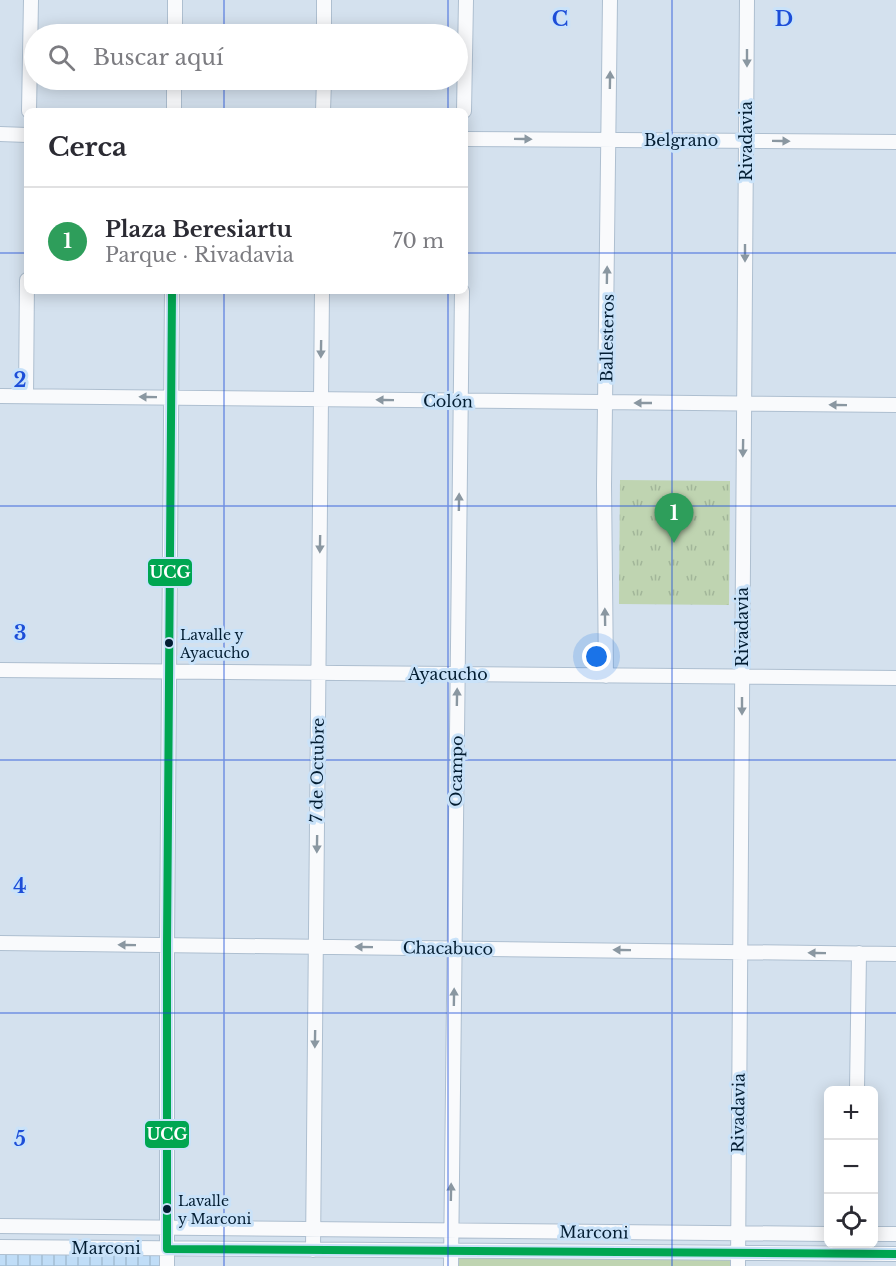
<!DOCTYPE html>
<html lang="es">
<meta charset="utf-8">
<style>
:root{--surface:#fff;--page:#f7f7f7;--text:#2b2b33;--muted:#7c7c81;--line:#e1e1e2;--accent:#db2777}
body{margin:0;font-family:"Libre Baskerville",serif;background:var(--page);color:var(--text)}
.controls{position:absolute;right:18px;bottom:18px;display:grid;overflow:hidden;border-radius:9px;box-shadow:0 3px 15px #0003}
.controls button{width:54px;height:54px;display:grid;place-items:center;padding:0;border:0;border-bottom:2px solid var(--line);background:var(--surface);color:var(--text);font:30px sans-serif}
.you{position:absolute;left:597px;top:657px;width:21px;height:21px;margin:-15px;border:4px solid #fff;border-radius:50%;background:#1a73e8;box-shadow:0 0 0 9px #1a73e833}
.badge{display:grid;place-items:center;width:39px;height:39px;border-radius:50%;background:var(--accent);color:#fff;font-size:20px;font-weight:700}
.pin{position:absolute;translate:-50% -50px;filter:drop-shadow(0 2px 3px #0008)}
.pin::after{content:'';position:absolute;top:32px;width:21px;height:18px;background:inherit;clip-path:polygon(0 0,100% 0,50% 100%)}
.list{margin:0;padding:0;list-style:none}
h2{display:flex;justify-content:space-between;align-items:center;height:78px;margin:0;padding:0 24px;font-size:26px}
h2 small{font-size:20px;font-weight:400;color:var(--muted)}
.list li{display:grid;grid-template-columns:39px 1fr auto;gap:18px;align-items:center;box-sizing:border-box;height:108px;padding:0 24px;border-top:2px solid var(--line)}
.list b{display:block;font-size:22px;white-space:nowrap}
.list p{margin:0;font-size:20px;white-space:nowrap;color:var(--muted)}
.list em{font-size:20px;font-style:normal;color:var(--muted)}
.icon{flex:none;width:33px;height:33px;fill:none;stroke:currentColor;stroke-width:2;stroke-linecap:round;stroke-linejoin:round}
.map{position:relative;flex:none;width:896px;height:1266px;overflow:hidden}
.search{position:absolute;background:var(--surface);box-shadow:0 3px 15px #0003;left:24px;top:24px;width:444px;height:66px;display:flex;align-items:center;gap:15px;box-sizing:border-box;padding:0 21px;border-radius:33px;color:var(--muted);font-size:22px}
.panel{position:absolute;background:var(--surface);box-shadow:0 3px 15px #0003;left:24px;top:108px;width:444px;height:186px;border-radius:9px}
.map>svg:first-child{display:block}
</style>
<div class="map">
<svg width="896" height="1266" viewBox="0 0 896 1266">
<defs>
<pattern id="industrial-grid" width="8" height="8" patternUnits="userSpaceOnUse" patternTransform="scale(1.5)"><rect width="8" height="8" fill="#c0ddf7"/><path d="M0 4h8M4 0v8" fill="none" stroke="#a3bdd4"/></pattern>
<pattern id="grass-tufts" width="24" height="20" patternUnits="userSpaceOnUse" patternTransform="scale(1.5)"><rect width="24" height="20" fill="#bfd4b1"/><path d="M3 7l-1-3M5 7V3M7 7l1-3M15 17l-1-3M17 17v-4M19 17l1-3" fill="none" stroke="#a2b699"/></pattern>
</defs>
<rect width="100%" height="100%" fill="#d4e1ee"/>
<!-- industrial -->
<path fill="url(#industrial-grid)" d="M0,1247l167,2v17h-167z"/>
<!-- grass -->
<path fill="url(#grass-tufts)" d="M620,480l110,1 -1,124 -110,-1z"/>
<!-- garden -->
<path fill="#bfd4b1" d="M451,1251l287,2v13h-287z"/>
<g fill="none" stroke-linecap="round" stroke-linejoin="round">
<defs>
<path id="minor" d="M175,34v-34
M324,34v-34
M29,111l2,-111
M174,111v-31
M323,111l1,-31
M464,111l2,-111
M0,134l27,1
M465,139l431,3
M0,396l896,9
M26,396l1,-116
M0,670l896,8
M606,676l-2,-191 6,-485
M0,943l896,11
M857,1090l2,-137
M0,1226l828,8
M874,1234h22
M0,1247l896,7
M313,1250l9,-959
M167,1266v-321l5,-654
M451,1266l11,-975
M738,1266l9,-1266"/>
</defs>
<!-- minor casing -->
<use href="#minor" stroke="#aebfd0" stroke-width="16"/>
<!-- minor -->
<use href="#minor" stroke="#f9fafc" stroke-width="14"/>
<defs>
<path id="bus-1" d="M172,291l-5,654v304l729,5"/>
</defs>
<!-- bus-1 casing -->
<use href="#bus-1" stroke="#c9e2f9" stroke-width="12"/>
<!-- bus-1 -->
<use href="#bus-1" stroke="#00a651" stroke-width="8"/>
</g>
<!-- one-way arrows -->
<defs><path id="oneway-solid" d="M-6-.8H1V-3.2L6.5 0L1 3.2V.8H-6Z" transform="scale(1.5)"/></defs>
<g fill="#8a97a1">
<use href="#oneway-solid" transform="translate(747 58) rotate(90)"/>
<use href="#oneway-solid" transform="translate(610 80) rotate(-89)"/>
<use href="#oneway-solid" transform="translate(523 139) rotate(1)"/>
<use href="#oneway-solid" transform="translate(781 141) rotate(1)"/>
<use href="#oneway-solid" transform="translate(745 253) rotate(90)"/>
<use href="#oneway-solid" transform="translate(607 275) rotate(-89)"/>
<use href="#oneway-solid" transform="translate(321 349) rotate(91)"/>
<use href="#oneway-solid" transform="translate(148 397) rotate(-179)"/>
<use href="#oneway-solid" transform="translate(385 400) rotate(-179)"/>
<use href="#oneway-solid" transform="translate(643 403) rotate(-180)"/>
<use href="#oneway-solid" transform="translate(838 405) rotate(-179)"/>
<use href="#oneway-solid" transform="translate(743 448) rotate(91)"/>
<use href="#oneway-solid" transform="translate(459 502) rotate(-89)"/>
<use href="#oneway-solid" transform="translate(320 544) rotate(91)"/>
<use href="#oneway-solid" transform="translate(605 617) rotate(-91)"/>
<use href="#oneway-solid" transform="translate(457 697) rotate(-89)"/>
<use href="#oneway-solid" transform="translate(742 706) rotate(90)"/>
<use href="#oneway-solid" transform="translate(317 844) rotate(91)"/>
<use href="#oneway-solid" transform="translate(127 945) rotate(-179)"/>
<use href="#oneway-solid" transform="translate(364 947) rotate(-179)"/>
<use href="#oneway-solid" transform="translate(622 950) rotate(-179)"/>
<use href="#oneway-solid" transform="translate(817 953) rotate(-179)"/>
<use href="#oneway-solid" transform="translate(454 997) rotate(-89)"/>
<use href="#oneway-solid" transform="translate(315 1039) rotate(91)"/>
<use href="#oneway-solid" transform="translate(451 1192) rotate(-89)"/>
</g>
<!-- grid -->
<path fill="none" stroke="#1d4ed8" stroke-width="1.5" stroke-opacity="0.55" d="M224,0v34M448,0v34M672,0v1266M224,80v31M448,80v31M0,253h27M465,253h431M224,291v975M448,291v975M0,506h896M0,760h896M0,1013h896"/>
<!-- markers -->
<g fill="#031d32" stroke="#c9e2f9" stroke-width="2">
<circle cx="169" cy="643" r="5"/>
<circle cx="167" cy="1209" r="5"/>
</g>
<g text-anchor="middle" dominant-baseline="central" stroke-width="6" stroke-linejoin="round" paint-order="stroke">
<!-- bus labels -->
<g font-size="14" fill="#031d32" stroke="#c9e2f9" text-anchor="start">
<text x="180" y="635">Lavalle y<tspan x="180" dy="18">Ayacucho</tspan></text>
<text x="178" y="1201">Lavalle<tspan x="178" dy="18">y Marconi</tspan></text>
</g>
<!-- street labels -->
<g font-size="16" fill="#031d32" stroke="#c9e2f9">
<text x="681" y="140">Belgrano</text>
<text transform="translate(746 141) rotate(-90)">Rivadavia</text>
<text transform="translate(607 338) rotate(-89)">Ballesteros</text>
<text transform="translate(448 401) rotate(1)">Colón</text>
<text transform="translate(742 627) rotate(-90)">Rivadavia</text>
<text x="448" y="674">Ayacucho</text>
<text transform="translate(317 770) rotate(-89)">7 de Octubre</text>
<text transform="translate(456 771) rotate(-89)">Ocampo</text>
<text transform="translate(448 948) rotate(1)">Chacabuco</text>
<text transform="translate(738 1113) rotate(-89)">Rivadavia</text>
<text transform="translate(594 1232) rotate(1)">Marconi</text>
<text x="106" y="1248">Marconi</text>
</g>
</g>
<g font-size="20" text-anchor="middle" font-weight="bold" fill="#1d4ed8" stroke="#c9e2f9" stroke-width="6" stroke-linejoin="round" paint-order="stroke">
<text x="560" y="26">C</text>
<text x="784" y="26">D</text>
<text x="20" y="387">2</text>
<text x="20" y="640">3</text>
<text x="20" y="893">4</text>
<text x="20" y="1146">5</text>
</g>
<g stroke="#c9e2f9" stroke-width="2">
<rect x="147" y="558" width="46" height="29" rx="6" fill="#00a651"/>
<rect x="144" y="1120" width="46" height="29" rx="6" fill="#00a651"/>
</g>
<g font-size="16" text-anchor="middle" font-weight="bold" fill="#fff">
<text x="170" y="578">UCG</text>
<text x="167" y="1140">UCG</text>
</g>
</svg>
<div class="controls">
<button>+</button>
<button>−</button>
<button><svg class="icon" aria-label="locate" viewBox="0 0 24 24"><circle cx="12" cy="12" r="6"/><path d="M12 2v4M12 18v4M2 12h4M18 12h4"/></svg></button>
</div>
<div class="you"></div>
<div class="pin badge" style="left:674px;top:543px;background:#2e9e5b">1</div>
<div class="search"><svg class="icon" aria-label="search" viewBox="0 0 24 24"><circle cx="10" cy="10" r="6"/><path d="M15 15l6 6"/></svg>Buscar aquí</div>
<section class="panel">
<h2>Cerca<small></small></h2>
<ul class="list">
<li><span class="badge" style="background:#2e9e5b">1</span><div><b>Plaza Beresiartu</b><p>Parque · Rivadavia</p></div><em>70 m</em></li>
</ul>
</section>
</div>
